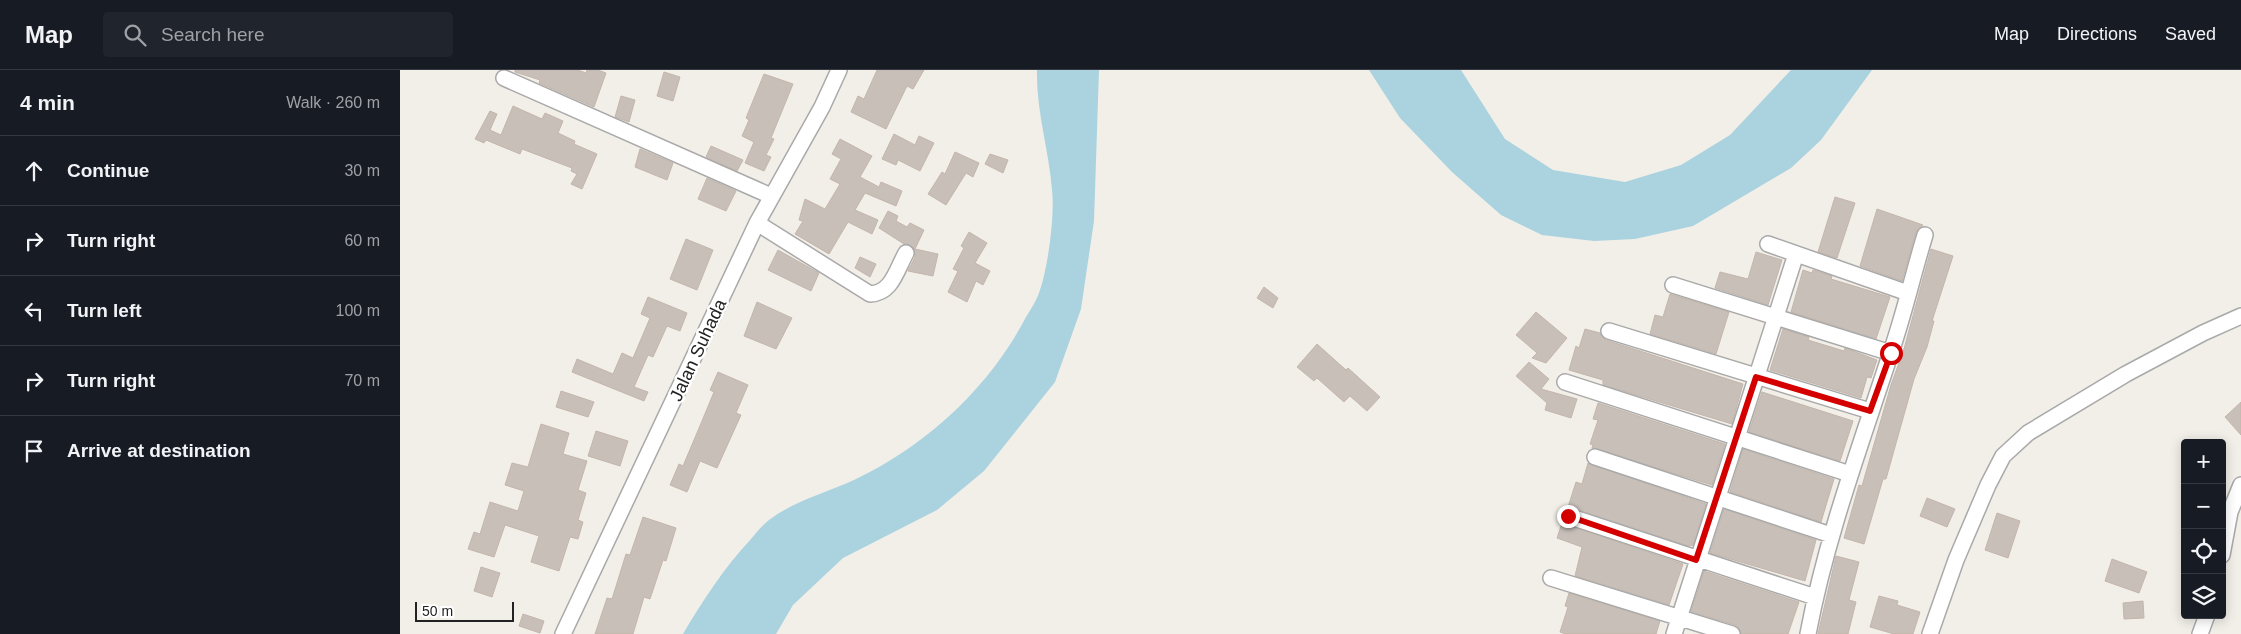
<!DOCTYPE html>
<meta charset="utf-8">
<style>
:root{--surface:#171b24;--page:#20242c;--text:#f1f3f6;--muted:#9ea1a6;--line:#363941}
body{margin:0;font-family:Helvetica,sans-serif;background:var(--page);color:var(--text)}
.controls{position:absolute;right:15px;bottom:15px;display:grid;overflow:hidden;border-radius:5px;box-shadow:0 2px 12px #0003}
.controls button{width:45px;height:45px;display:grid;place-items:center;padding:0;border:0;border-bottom:1px solid var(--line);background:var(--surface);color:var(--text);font:25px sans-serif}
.scale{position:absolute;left:15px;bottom:12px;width:99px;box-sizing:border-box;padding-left:5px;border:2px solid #222;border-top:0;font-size:14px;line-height:18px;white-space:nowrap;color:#222;-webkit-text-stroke:4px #fff;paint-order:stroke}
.stop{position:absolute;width:15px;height:15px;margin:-11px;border:4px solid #d40000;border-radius:50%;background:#fff}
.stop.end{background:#d40000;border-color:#fff;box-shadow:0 1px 5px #0008}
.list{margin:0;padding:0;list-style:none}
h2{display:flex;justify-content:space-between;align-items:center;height:65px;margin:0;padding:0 20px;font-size:21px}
h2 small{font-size:16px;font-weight:400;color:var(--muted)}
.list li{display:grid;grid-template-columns:32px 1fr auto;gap:15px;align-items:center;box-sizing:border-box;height:70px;padding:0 20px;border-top:1px solid var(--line)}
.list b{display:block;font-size:19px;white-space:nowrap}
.list em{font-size:16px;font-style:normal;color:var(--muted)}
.icon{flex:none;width:28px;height:28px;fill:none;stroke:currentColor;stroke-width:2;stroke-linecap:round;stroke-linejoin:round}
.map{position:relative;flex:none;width:1841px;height:564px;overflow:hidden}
header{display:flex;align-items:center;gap:30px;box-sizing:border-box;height:70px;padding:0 25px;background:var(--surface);border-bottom:1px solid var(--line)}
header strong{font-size:24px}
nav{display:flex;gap:28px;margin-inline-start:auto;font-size:18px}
.search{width:350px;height:45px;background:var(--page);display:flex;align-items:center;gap:12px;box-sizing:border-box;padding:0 18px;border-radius:5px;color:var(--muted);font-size:19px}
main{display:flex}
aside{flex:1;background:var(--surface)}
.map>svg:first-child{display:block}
</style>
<header>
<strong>Map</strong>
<div class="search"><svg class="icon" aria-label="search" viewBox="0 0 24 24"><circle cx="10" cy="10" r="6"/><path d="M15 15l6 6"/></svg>Search here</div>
<nav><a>Map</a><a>Directions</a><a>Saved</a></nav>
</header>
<main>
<aside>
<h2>4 min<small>Walk · 260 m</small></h2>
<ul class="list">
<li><svg class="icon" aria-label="ahead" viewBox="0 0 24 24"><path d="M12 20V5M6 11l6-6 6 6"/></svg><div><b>Continue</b></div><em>30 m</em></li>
<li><svg class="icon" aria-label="right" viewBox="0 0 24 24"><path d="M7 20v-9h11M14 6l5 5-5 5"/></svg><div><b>Turn right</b></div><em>60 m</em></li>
<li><svg class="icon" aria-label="left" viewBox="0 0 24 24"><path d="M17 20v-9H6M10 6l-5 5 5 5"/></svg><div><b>Turn left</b></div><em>100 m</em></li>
<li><svg class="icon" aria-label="right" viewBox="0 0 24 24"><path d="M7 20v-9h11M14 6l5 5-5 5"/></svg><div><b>Turn right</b></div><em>70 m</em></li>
<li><svg class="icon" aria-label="arrive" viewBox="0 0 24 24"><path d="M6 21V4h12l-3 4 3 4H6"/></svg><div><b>Arrive at destination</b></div></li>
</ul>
</aside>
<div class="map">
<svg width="1841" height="564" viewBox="0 0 1841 564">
<rect width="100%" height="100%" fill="#f2efe9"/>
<!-- water -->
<path fill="#aad3df" d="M637,0h62l-5,151 -13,88 -26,73 -71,89 -47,39 -94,48 -50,47 -17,29h-93c20,-34 41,-66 68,-95 5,-6 11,-14 18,-19 25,-19 57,-27 85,-40 72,-34 135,-92 172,-163 5,-8 11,-17 14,-27 8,-23 15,-76 12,-100 -3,-40 -16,-79 -15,-120z
M969,0h92l44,69 48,31 72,12 56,-17 49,-30 61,-65h81l-51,70 -30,28 -98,58 -58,13 -41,2 -52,-6 -41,-20 -49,-43 -52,-54z"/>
<!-- building -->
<path fill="#c7bfb8" stroke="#c4b6ab" d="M115,0h63l8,3 1,-3h11l8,3 -12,34 -55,-24 1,-3 -25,-8z
M477,0h47l-11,19 -6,-3 -21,43 -35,-17 7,-16 6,3z
M264,2l16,5 -7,24 -16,-5z
M364,4l29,10 -22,54 3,1 -8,16 5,2 -7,14 -19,-8 9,-21 -12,-6 7,-16 -3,-2z
M221,26l14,4 -6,22 -14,-5z
M113,36l29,13 3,-6 18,8 -5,12 17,8 -1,3 23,10 -15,35 -11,-5 6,-10 -6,-3 1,-3 -50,-19 -2,5 -34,-14 -2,3 -9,-4 15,-28 7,3 -7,16 11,5z
M494,64l21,11 4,-9 15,7 -14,28 -22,-11 -2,5 -14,-6z
M440,69l32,17 -12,21 19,10 2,-5 21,9 -6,15 -31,-13 -10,17 23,10 -6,14 -24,-12 -19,32 -34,-20 8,-13 -4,-1 6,-21 20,10 15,-25 -10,-5 11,-20 -9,-5z
M311,76l32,14 -6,11 -31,-14z
M240,79l33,14 -6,17 -32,-13z
M555,82l24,11 -6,14 -7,-4 -20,32 -18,-11 14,-22 3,2z
M590,84l18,6 -5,13 -18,-9z
M307,108l29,13 -10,20 -28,-12z
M1435,127l20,6 -18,55 -19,-6z
M1477,139l46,16 -7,7 -14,49 -42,-15z
M488,141l10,5 -2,5 11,6 3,-4 14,7 -9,19 23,5 -5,22 -25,-5 7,-14 -1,-9 -10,-4 -25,-16z
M569,162l18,11 -12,20 15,8 -7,14 -7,-4 -9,21 -19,-10 10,-21 -5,-2 11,-21 -3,-2z
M286,169l27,11 -16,40 -27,-11z
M1531,179l22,7 -21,65h2l-7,26 -13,32 -28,100h-3l-19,65 -20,-6 15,-53 3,1 29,-101 13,-36z
M378,180l41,23 -8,18 -43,-21z
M1356,182l26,8 -14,45 -53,-17 5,-16 28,7z
M460,187l16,7 -6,13 -15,-9z
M1403,200l9,3 1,-3 19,6 -1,3 59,18 -14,42 -85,-27z
M864,217l14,11 -5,10 -16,-10z
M1270,224l59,18 -13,42 -66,-20 5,-19 8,2z
M248,227l39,16 -7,18 -13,-5 -14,31 -5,-2 -14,32 14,5 -4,9 -72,-29 5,-13 36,15 9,-21 11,5 17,-40 -9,-4z
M357,232l35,16 -16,31 -32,-13z
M1136,242l31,26 -21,25 -14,-5 5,-5 -21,-18z
M1185,259l15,4 6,7 137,44 -11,40 -129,-39v-5l-34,-10 7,-24 3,2z
M1383,259l26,8 -1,3 36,11 1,-3 32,12 -6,18 -4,-1 -6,21 -91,-28z
M917,274l29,26 2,-2 32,29 -13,14 -17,-15 -6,6 -27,-24 -3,3 -17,-14z
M1129,292l20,17 -8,10 36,10 -6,19 -26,-8 2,-7 -31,-27z
M318,302l30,13 -12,28 5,2 -24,53 -17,-7 -13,31 -17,-7 9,-21 4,2 19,-45 12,-29 -4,-2z
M161,321l33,11 -6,15 -32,-10z
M1362,322l91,29 -13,40 -91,-29z
M1841,332v33l-16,-18z
M1198,333l127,41 -13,41 -120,-37 1,-3 -3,-1 8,-24 -5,-1z
M141,354l28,9 -6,21 24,7 -9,29 8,3 -8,27 5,2 -5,17 -8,-2 -11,34 -28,-9 8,-26 -34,-11 -11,32 -26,-8 6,-17 6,2 10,-32 28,9 6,-20 -19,-6 7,-22 16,4z
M196,361l32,10 -8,25 -32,-10z
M1343,379l91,30 -13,43 -91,-30z
M1188,393l118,41 -13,41 -4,1 -121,-39 8,-25 6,2z
M1527,428l28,11 -8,18 -27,-11z
M1324,439l92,31 -11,41 -95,-28z
M1597,443l23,8 -12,37 -23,-8z
M243,447l33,11 -10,33 -3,-1 -13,39 -6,-2 -11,37h-38l12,-36 5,1 14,-45 4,1z
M1162,453l121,41 -14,41 -94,-29 7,-29 -25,-9z
M1436,486l23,6 -10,38 7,2 -8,32h-30z
M1712,489l35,13 -8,21 -34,-12z
M81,497l19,6 -8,24 -18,-6z
M1304,501l95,31 -11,32h-47l-2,-6 -4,-3 -44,-13z
M1169,523l91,28 -4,13h-90l-6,-2 8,-25 -3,-1z
M1479,526l19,5 -1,4 23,7 -7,22h-19l-24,-7z
M1743,531l1,17 -20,1 -1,-16z
M123,544l21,7 -4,12 -21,-7z"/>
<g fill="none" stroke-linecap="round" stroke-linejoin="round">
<defs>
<path id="minor" d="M104,8l267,118
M357,153l113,71c22,-1 26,-23 36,-41
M1368,174l140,49
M1273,215l218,68
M1209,261l261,80
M1165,312l285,92
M1195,387l236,78
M1168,446l247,81
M1822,485l8,-43 11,-27
M1151,508l181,56
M163,564l194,-411 65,-116 17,-37
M1274,564l122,-380
M1408,564c18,-96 52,-187 82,-279 14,-40 23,-81 35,-120
M1530,564l26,-74 32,-75 15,-29 25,-23 98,-59 77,-41 38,-17
M1800,564l7,-19"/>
</defs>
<!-- minor casing -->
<use href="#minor" stroke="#a9a9a9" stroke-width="18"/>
<!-- minor -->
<use href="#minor" stroke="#fff" stroke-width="15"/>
</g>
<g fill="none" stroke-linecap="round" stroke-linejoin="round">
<!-- route -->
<path stroke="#d40000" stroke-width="6" d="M1168,446l128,44 60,-183 114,34 21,-58"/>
</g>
<g text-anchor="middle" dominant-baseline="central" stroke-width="5" stroke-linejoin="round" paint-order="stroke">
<!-- street labels -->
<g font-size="18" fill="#222" stroke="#fff">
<text transform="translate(298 280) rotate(-65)">Jalan Suhada</text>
</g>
</g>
</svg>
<div class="controls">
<button>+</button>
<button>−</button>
<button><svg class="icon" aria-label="locate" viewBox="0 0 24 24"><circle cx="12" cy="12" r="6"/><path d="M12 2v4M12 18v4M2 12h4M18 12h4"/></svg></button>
<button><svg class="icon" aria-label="layers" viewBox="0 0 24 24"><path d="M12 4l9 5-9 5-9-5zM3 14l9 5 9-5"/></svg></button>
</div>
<div class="scale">50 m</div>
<div class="stop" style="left:1491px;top:283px"></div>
<div class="stop end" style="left:1168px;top:446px"></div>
</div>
</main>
